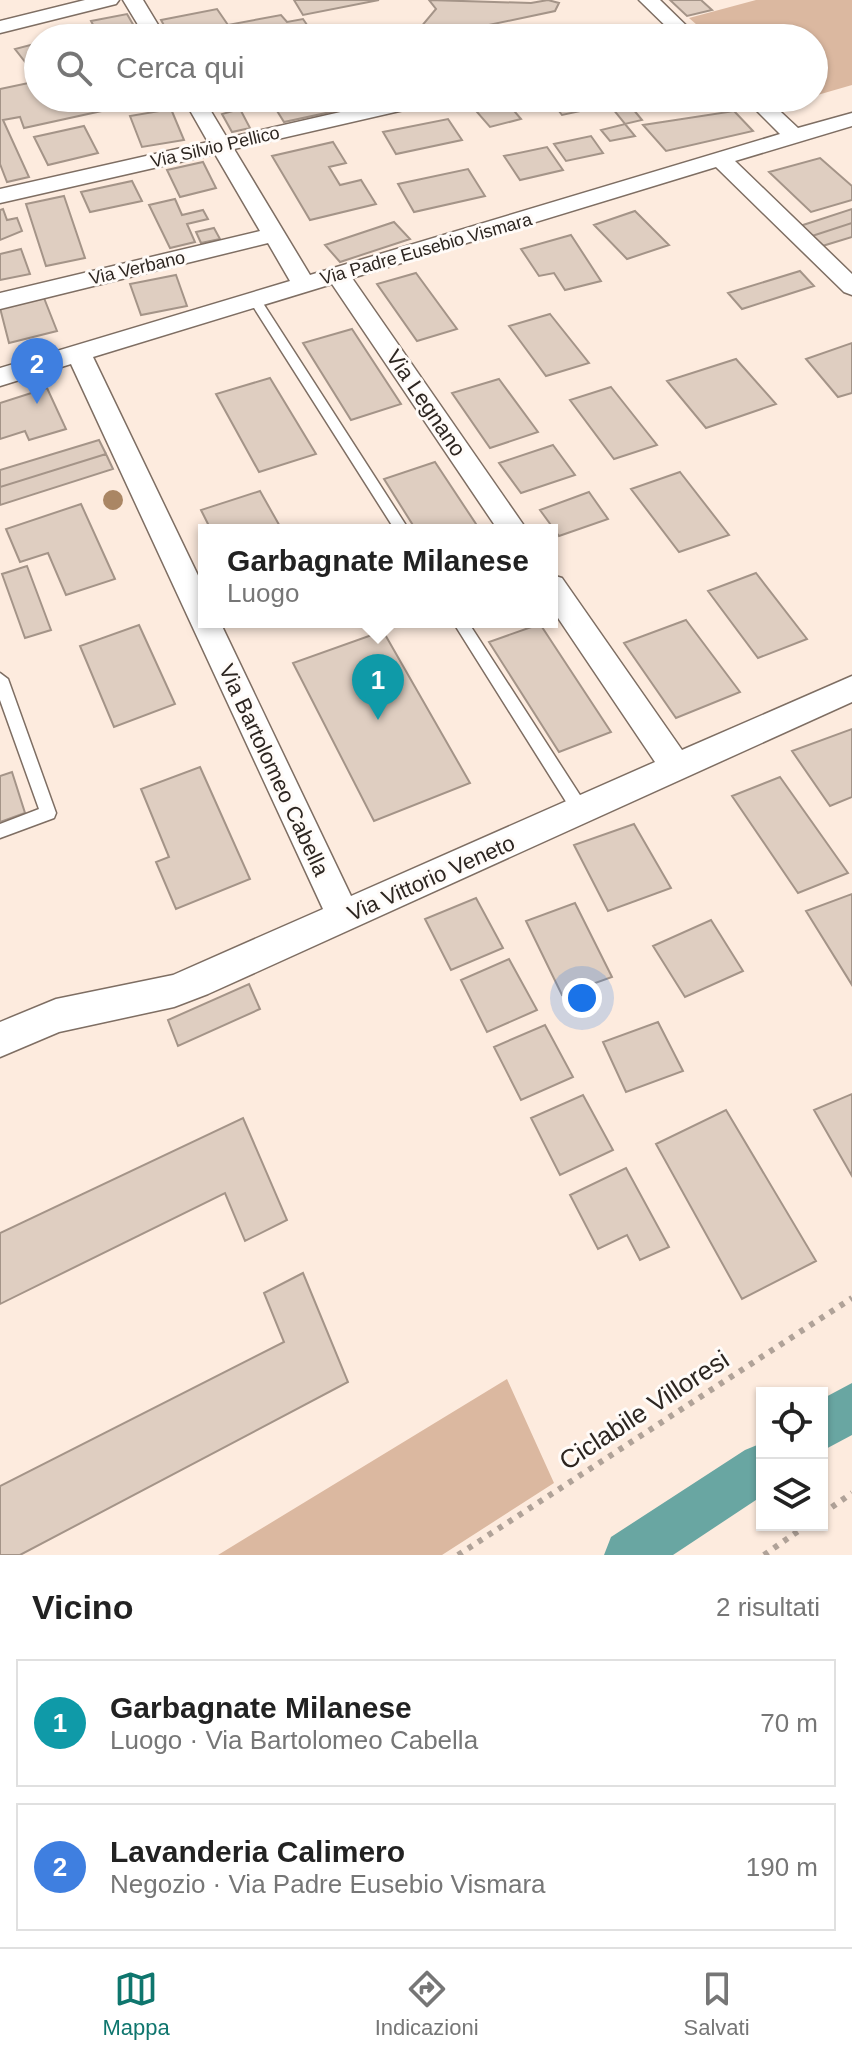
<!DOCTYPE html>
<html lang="it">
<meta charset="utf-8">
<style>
:root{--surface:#fff;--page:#f6f6f6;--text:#222;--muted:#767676;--line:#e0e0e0;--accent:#0f766e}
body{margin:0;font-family:Helvetica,sans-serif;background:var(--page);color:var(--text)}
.controls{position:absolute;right:24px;bottom:24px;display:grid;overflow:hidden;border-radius:0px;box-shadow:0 2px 6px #0004}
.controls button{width:72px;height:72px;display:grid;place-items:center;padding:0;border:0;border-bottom:2px solid var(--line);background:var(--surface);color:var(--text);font:40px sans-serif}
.you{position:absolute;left:582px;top:998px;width:28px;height:28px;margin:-20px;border:6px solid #fff;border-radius:50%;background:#1a73e8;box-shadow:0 0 0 12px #1a73e833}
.badge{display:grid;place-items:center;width:52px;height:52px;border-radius:50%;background:var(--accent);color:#fff;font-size:26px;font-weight:700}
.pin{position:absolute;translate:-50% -66px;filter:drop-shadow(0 2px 4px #0008)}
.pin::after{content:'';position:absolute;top:42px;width:28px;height:24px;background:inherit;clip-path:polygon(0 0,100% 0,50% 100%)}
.popup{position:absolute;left:198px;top:524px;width:360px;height:104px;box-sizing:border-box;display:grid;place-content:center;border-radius:0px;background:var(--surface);filter:drop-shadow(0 2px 6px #0005);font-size:26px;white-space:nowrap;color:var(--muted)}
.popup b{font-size:30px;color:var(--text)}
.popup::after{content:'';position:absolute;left:50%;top:100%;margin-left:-16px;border:16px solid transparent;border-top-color:var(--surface)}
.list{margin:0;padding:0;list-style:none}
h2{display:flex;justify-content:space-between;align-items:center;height:104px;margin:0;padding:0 32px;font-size:34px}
h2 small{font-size:26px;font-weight:400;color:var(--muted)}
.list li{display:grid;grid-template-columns:52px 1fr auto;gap:24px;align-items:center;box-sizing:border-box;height:128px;margin:0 16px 16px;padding:0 16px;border:2px solid var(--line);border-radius:0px}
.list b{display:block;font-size:30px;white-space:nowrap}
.list p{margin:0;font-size:26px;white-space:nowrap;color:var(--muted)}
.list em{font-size:26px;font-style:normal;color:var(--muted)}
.icon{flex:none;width:44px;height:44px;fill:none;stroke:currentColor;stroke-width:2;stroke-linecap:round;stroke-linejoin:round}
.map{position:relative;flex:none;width:852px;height:1555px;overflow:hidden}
.search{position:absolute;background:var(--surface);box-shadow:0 2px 6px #0004;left:24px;right:24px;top:24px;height:88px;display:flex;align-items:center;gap:20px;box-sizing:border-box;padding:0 28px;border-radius:44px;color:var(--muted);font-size:30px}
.sheet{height:392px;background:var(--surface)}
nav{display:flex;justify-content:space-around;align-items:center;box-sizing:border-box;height:112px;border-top:2px solid var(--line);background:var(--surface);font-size:22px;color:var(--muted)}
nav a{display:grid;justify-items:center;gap:4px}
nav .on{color:var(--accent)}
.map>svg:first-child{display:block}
</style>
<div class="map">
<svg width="852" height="1555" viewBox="0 0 852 1555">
<rect width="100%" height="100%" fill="#fdebde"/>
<!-- green -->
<path fill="#dbb8a0" d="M756,0h96v85l-38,11v-58h-102l-23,-20z
M507,1379l47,104 -112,72h-224z"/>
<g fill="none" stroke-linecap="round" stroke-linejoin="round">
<!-- canal -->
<path fill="#69a6a2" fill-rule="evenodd" d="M852,1383v52l-30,16v-52z
M762,1443v53l-89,59h-69l7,-18 134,-87z"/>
</g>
<!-- building -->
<path fill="#dfcec1" stroke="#a49488" stroke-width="2" d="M294,0h85l-76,15z
M429,0l102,3 17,-3 11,3 -4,8 -128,27h-26l9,-13 11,2 15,-18z
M670,0h31l11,10 -25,6z
M217,9l11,16 53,-10 6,7 16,-3 13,19h-145l-10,-18z
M127,14l11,19 -38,5 -9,-17z
M38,43v22l-9,2 -14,-18z
M38,81v17h123l-137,30 -4,-11 -17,3 26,57 -22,5 -7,-18v-75z
M206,98h48l-42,10z
M269,98h89l5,7 -79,17z
M503,98l18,21 -31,8 -20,-23z
M549,98h37l9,10 -33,7z
M604,98h20l18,22 -17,4z
M171,109l13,31 -42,7 -12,-31z
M240,109l10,19 -18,4 -10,-18z
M734,111l19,20 -87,20 -23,-26z
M448,119l14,21 -66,14 -13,-22z
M625,124l10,12 -25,5 -9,-11z
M84,126l14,27 -50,12 -14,-28z
M591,136l12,17 -37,8 -12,-17z
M333,142l13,21 -17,4 11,18 21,-5 15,24 -66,16 -38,-64z
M547,147l16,23 -43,10 -16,-24z
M820,158l32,28v14l-41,12 -42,-40z
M203,162l13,26 -36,9 -13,-27z
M468,169l17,27 -71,16 -16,-28z
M132,181l10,20 -52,11 -9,-20z
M64,196l21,62 -39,8 -20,-62z
M175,199l7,16 21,-5 5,9 -21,5 8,18 -25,6 -21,-43z
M3,209l4,11 10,-2 5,13 -22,9v-30z
M852,209v14l-43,14 -12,-10z
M635,211l34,34 -42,14 -33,-34z
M394,222l16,17 -70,23 -15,-17z
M852,223v14l-33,10 -10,-10z
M214,228l6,11 -19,4 -5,-11z
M571,235l30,46 -36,9 -11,-17 -15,3 -18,-27z
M21,249l9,25 -30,6v-26z
M800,271l14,15 -72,23 -14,-16z
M416,273l41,56 -40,12 -40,-57z
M176,275l11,31 -46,9 -11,-31z
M44,298l13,33 -48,12 -9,-35z
M550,314l39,49 -43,13 -37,-50z
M352,329l49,75 -50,16 -48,-77z
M852,343v50l-14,4 -32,-38z
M736,359l40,45 -70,24 -39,-47z
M270,378l46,76 -57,18 -43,-78z
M499,379l39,53 -48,16 -38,-55z
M611,387l46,58 -43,14 -44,-59z
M47,388l19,41 -37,11 -4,-9 -25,8v-36z
M99,440l7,14 -106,33v-17z
M553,445l22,30 -54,18 -22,-30z
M106,454l7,15 -113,36v-18z
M435,462l45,68h-64l-32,-51z
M680,472l49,63 -50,17 -48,-63z
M260,491l22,39h-71l-10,-20z
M589,492l19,27 -49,17 -19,-26z
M81,504l34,75 -49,16 -18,-42 -28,9 -14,-33z
M27,566l24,64 -26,8 -23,-64z
M756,573l51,66 -49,19 -50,-67z
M686,620l54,72 -64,26 -52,-75z
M540,624l71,108 -52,20 -70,-110z
M139,625l36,79 -61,23 -34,-81z
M383,631l87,152 -96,38 -81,-158z
M852,729v68l-22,9 -38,-55z
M200,767l50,112 -74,30 -20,-47 13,-5 -28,-68z
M12,772l13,41 -25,9v-46z
M780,777l68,96 -50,20 -66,-97z
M634,824l37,64 -63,23 -34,-66z
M852,894v91l-46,-74z
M476,898l27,50 -52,22 -26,-51z
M575,903l37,74 -50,18 -36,-74z
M711,920l32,51 -58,26 -32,-51z
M509,959l28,51 -50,22 -26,-52z
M249,984l11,25 -82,37 -10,-26z
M658,1022l25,49 -57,21 -23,-50z
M545,1025l28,52 -52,23 -27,-53z
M852,1094v82l-38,-66z
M583,1095l30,55 -53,25 -29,-57z
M726,1110l90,151 -74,38 -86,-155z
M243,1118l44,102 -42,21 -20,-48 -225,111v-71z
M626,1168l43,79 -29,13 -13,-25 -29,14 -28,-54z
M303,1273l45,109 -328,173h-20v-69l284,-144 -20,-49z"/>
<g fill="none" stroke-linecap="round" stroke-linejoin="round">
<defs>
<path id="service" d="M255,296l4,1 150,233h-14l-146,-230z
M453,622h15l119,184 2,5 -2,5 -6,2 -6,-2z
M0,673l8,6 48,134 -2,5 -54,20v-14l39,-15 -39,-109z"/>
<path id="minor" d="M85,0h34l-3,4 -116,29v-12z
M123,0h20l23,38h-20z
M639,0h21l39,38h-21z
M183,98h20l24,40 175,-40h38l-10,6 -196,45 76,126 470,-141 -36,-36h22l32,30 54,-15v13l-117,35 117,113v21l-8,-3 -128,-125 -364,111 175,252h-29l-166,-246 -239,73 111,231v34h16l131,274 304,-134 -103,-153v-34l10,3 120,172 170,-74v26l-644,292 -34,13 -115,25 -59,25v-35l56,-23 117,-24 150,-66 -252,-545 -71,22v-18l290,-87 -22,-38 -268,66v-16l260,-62 -45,-77 -215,49v-14l208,-47z"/>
</defs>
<!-- service casing -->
<use href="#service" stroke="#7e6e63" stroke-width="3"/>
<!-- minor casing -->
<use href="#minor" stroke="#7e6e63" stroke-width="3"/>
<!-- path -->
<path stroke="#b0a298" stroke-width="6" stroke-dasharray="5 7" stroke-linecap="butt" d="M822,1514l30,-21
M458,1555l394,-257
M764,1555l43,-30"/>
<!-- service -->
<use href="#service" fill="#fff" fill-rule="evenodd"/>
<!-- minor -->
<use href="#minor" fill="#fff" fill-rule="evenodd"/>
</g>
<!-- trees -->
<circle fill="#aa8664" cx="113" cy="500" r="10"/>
<g text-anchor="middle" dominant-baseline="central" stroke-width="6" stroke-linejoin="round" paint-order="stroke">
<!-- far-street labels -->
<g font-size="18" fill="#2d2621" stroke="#fffbf8">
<text transform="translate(215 147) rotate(-13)">Via Silvio Pellico</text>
<text transform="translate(426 249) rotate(-16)">Via Padre Eusebio Vismara</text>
<text transform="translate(137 268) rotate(-13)">Via Verbano</text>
</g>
<!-- street labels -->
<g font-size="22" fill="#2d2621" stroke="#fffbf8">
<text transform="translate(426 403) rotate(56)">Via Legnano</text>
<text transform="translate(274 770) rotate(65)">Via Bartolomeo Cabella</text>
<text transform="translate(431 878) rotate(-24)">Via Vittorio Veneto</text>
</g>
<!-- near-street labels -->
<g font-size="26" fill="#2d2621" stroke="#fffbf8">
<text transform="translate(644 1410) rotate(-33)">Ciclabile Villoresi</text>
</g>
</g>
</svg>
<div class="controls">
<button><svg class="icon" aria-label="locate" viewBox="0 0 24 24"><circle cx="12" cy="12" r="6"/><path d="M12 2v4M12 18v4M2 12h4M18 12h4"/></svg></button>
<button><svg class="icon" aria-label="layers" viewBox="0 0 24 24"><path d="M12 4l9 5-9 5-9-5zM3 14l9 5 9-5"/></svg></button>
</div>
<div class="you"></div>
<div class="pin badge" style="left:378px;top:720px;background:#0f9aa8">1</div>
<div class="popup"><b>Garbagnate Milanese</b>Luogo</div>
<div class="pin badge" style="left:37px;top:404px;background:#3f7fe0">2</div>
<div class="search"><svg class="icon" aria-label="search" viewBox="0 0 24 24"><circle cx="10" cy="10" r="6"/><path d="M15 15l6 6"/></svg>Cerca qui</div>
</div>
<section class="sheet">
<h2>Vicino<small>2 risultati</small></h2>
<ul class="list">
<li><span class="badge" style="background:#0f9aa8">1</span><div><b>Garbagnate Milanese</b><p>Luogo · Via Bartolomeo Cabella</p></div><em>70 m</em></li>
<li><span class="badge" style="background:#3f7fe0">2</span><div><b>Lavanderia Calimero</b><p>Negozio · Via Padre Eusebio Vismara</p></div><em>190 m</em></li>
</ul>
</section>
<nav>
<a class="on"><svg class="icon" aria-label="map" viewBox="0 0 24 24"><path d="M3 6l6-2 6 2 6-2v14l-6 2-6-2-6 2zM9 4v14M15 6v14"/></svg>Mappa</a>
<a><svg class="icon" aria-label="directions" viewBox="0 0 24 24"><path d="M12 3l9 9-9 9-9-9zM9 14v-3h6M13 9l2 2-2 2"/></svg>Indicazioni</a>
<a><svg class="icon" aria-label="saved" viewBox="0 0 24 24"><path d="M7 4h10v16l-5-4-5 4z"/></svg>Salvati</a>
</nav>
